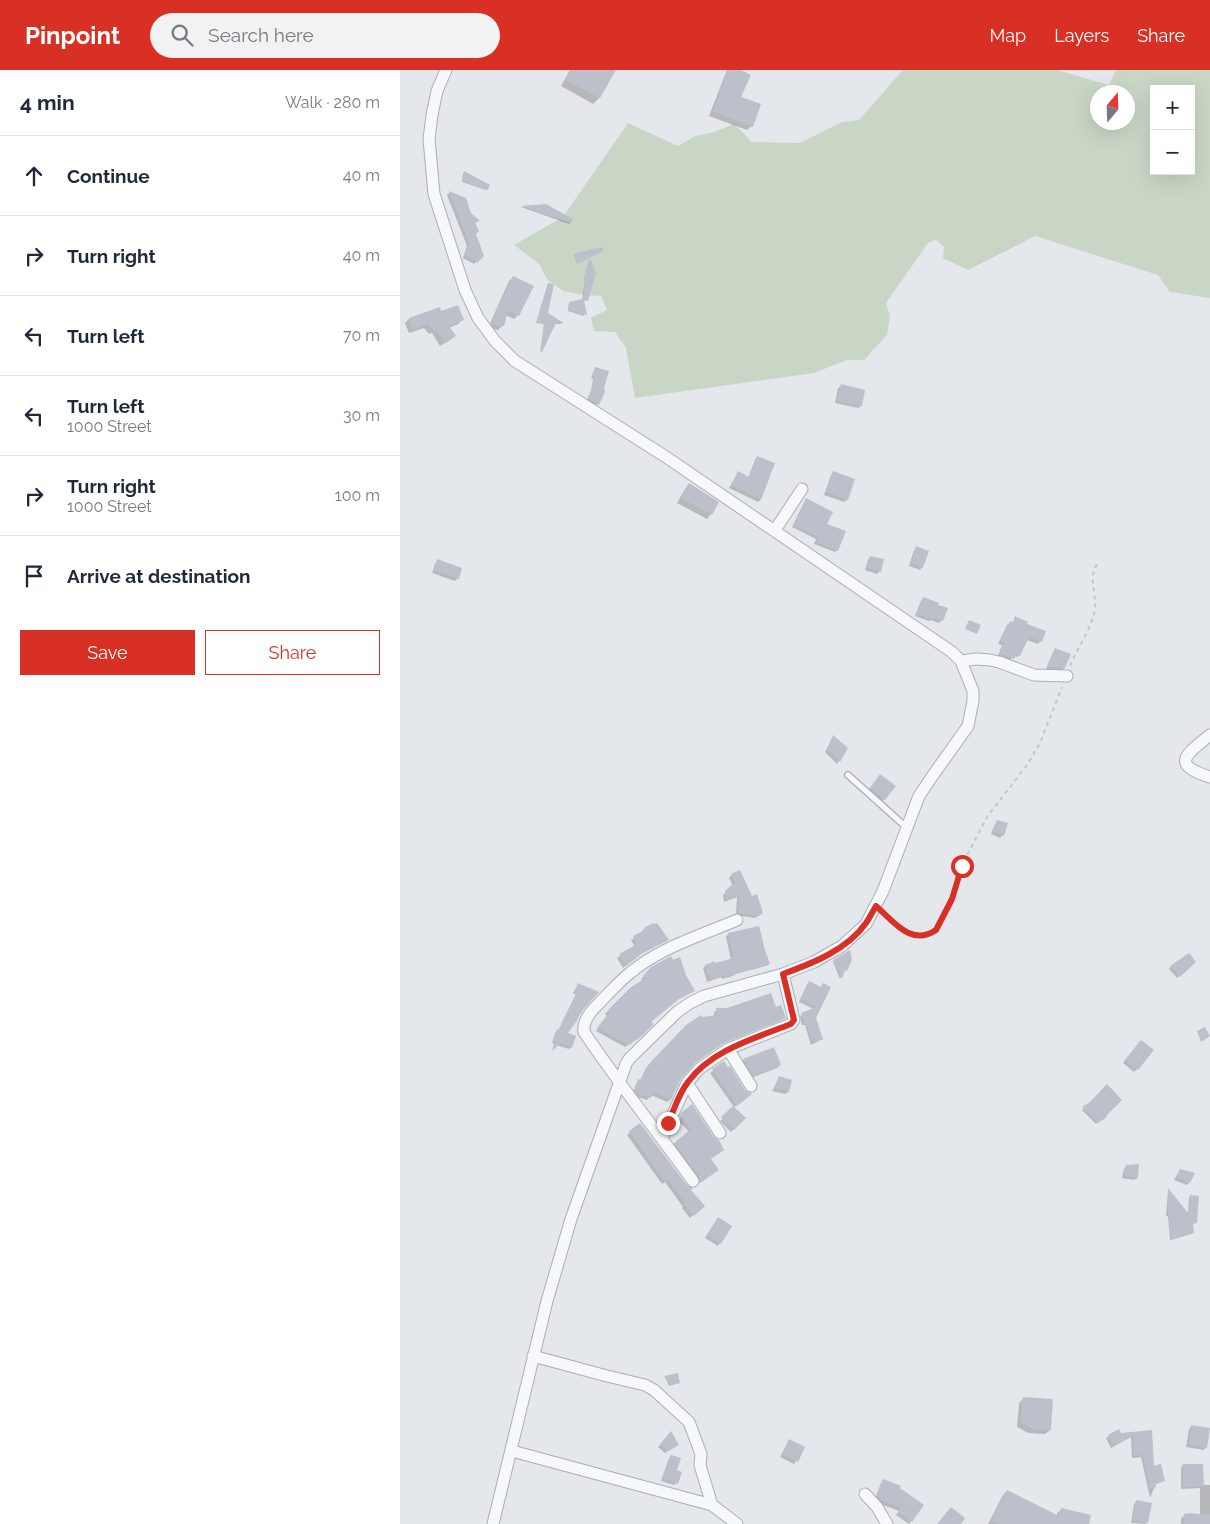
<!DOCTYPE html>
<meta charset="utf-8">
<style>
:root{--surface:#fff;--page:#f2f2f3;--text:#1f2937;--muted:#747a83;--line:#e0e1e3;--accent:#d93025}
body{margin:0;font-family:Raleway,sans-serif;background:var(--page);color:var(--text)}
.controls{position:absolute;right:15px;top:15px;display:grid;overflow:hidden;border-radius:0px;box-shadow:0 5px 20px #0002}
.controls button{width:45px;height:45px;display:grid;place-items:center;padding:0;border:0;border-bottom:1px solid var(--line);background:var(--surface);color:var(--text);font:25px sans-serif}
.compass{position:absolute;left:690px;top:15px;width:45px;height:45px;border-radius:50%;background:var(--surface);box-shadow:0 5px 20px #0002;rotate:19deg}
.stop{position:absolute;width:15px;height:15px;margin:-11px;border:4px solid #d93025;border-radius:50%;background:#fff}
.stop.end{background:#d93025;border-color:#fff;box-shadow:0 1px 5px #0008}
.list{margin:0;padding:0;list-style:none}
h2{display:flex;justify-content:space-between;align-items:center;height:65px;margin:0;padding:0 20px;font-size:21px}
h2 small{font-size:16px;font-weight:400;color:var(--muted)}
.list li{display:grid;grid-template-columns:32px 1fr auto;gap:15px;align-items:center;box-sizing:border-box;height:80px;padding:0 20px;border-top:1px solid var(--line)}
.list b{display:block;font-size:19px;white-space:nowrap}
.list p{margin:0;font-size:16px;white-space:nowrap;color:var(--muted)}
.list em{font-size:16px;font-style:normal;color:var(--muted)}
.actions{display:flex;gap:10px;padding:15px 20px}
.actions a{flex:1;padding:11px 0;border:1px solid var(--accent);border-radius:0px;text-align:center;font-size:18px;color:var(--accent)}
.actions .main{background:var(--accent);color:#fff}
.icon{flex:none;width:28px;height:28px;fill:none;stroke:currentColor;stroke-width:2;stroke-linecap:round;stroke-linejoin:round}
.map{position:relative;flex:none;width:810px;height:1454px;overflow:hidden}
header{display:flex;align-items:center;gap:30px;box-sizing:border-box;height:70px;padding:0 25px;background:var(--accent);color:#fff}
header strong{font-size:24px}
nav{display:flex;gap:28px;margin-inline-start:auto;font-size:18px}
.search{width:350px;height:45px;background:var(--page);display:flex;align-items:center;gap:12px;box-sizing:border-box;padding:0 18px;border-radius:28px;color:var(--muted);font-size:19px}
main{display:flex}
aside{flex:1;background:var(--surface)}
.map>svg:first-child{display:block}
</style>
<header>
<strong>Pinpoint</strong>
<div class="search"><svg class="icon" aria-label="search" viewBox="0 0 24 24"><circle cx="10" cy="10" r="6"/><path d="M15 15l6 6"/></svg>Search here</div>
<nav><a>Map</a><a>Layers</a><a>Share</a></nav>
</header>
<main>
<aside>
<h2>4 min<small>Walk · 280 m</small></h2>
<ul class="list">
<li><svg class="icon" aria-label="ahead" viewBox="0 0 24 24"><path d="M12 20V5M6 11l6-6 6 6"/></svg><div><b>Continue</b></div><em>40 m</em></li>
<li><svg class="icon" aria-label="right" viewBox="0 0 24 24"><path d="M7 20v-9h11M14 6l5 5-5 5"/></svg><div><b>Turn right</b></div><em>40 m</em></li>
<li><svg class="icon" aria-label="left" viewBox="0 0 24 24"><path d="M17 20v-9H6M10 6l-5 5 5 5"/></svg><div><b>Turn left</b></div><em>70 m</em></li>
<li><svg class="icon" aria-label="left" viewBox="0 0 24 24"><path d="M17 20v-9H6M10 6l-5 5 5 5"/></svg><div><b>Turn left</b><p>1000 Street</p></div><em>30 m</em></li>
<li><svg class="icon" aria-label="right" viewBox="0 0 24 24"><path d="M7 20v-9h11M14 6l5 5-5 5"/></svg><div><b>Turn right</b><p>1000 Street</p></div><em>100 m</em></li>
<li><svg class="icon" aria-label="arrive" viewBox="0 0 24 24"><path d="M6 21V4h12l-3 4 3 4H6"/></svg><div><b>Arrive at destination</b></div></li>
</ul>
<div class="actions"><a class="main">Save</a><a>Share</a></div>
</aside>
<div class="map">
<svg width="810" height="1454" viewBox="0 0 810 1454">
<rect width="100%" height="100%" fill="#e4e7ec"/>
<!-- green -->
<path fill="#c9d6c5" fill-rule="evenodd" d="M503,0h154l52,15 7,-15h94v228l-40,-6 -12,-17 -123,-39 -67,34 -25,-12 1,-11 -8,-7 -8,3 -42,60 4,13 -3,19 -23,25h-17l-33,13 -179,25 -9,-50 -11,-16 -21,-1 -3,-13 16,-8 -6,-14 -18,-1 -20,-4 -16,-12 -8,-15 -25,-19 49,-28 65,-94 50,23 17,-10 16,-3 23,-9 18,18 48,1 42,-21 17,-2zM754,19h37v82h-37zM698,22h30v30h-30z"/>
<!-- shadow -->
<path fill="#0003" d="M170,0h44l-15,28 -6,6 -32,-18z
M327,0h10l2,28 13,28 -5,4 -38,-14z
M63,103h1l23,16 -1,1 -24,-8z
M49,123l16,6 5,15 8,7 -4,3v9l8,22 -8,9 -11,-6 4,-12 -20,-51z
M146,136l25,13 -1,4 -1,1 -48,-17z
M189,190l-2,40 -4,1 1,15 -16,-5 1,-7 13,-4 3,-19 -1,-1z
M113,208l5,37 -4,4 -9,-4 -3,11 -4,4 -9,-2 3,-9 17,-38z
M148,214l-1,30 15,10h-8l-14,29 4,-29 -8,-1z
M39,239l1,3 22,8 -4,4 -9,4 5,8 -4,4 -10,6 -8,-13 -3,1 -5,-6 -15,5 -4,-10 4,-4z
M196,298l8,24 -8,14 -9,-6 4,-9 2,-12 -2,-1z
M441,316l20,20 -3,2 -23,-5 3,-15z
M357,387l3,43 -2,2 -29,-14 9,-15 10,5 7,-18z
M433,403l14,26 -3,3 -20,-7 7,-20z
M289,414l22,30 -4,5 -30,-16 8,-14z
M406,430l20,24 11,26 -2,2 -21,-8 2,-5 -24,-12z
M517,478l5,19 -2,3 -11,-4 5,-16z
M470,487l10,14 -3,3 -12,-4 3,-10z
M38,491l20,17 -3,3 -23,-8 3,-9z
M523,528l19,22 -3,3 -8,-3 -2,1 -14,-5 6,-15z
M616,548l9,7 15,16 -2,3 -11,-4 -8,15 -2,2 -4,-1 -3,4 -12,-4 4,-11 -4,-1 9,-19 3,-2h2z
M655,579l9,19 -3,3 -15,-2 7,-17z
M433,667l6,24 -2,3 -12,-12z
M478,708l6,21 -2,3 -14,-11z
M598,751l5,14 -3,3 -9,-4 4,-10z
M332,805l27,40 -4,3 -19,-3 1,-18 -13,5 -1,-7 10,-9 -4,-8z
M244,859l23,11 -28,15 -16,13 -6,-10 18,-11 -4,-7 12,-7 -1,-2z
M328,864l41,30 -3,2 -31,8 -2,2 -11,3 -1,-2 -14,5 -4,-14 2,-2 26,-6 -5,-23z
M434,891l12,10h-3l-3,8 -7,-17z
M795,892l-18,16 -8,-9 2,-3z
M252,898l41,23 -18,10 -25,21 -12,16 -13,9 -29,-16 12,-14 -3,-3 26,-25 12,-8 -2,-2z
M178,915l3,25 -15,24 5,13 -2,2 -13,-4 -4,6 2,-7 -2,-1 3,-10 3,-2 18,-36 -3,-2z
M407,915l13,3 3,-3 -8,33 7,21 -11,6 -6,-20h-3l-2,-9 14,-7 -15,-7z
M376,939l8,9 -2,2 -61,24 -30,21 -11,14 -10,21 -3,2 -16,-7 -4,5 -13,-4 -1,-3 3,-9 4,-3 6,-13 41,-42 27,-9v-5l3,-2z
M738,974l-1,25 -3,3 -11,-9z
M343,990l37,5 -3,3 -26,10 -10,-16z
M324,993l24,33 -15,12 11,10 -13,14 -11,-11 14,-14 -24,-34z
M380,1008l10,3 -2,11 -3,2 -13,-3z
M691,1033l13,15 -8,6 -14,-14z
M292,1036l23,66 -17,12 -1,-4 -25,-34 17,-14 -11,-12z
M230,1062l60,58 13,16 -13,12 -8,-10 1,-1 -18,-25 -3,2 -35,-49z
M727,1096l10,12 -3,2 -12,-2 2,-9z
M780,1100l9,13 -2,2 -13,-5z
M768,1120l20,24 1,-16 1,-2 6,26 -4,3 1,7 -2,2 -21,6 -2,-24h-2z
M315,1152l16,5 -13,19 -13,-8z
M265,1307l14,6 -10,3z
M623,1329l27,31 -5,4 -17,-1 -11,-6 2,-24z
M792,1356l14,21 -2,3 -18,-3 3,-18z
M719,1360l1,4 31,-2 4,54 -5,12 -9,-41 -9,1 -1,-21 -20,11 -5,-10z
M271,1363l7,12 -13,8 -7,-6z
M389,1371l7,20 -2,3 -14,-7z
M271,1386l5,15v12l-2,2 -13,-4 8,-23z
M783,1395l19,20h8v39h-29v-6l3,-2 16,-1v-27l-19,1v-21z
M484,1410l15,9 12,32 -2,3 -13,-9 3,-4 -21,-8 -3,-4 6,-16z
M607,1421l50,25v-3l4,-3 27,14h-100l15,-29z
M737,1431l10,21 -2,2 -14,-1 3,-19z"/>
<!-- building -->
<path fill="#bbc0ca" d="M171,0h45l-16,28 -34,-18z
M328,0h13l10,5 -10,22 20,7 -8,23 -40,-15z
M64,101l26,14 -2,5 -26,-9z
M49,121l17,7 5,15 9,8 -5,1 4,9 -3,3 8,22 -7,7 -12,-8 4,-12z
M146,134l27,15 -2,4 -50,-17z
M202,177l1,4 -26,13 -4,-10z
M190,188l6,15 -8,28 -4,-1 3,15 -19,-5 1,-8 14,-3 2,-19 -1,-1z
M113,206l21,10 -15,30 -11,-6 -4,16 -12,-1 3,-11z
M148,213l6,1 -6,29 16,10h-8l-14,29h-1l3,-29h-8z
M58,235l6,15 -15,6 7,10 -11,7 -8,-13 -3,1 -6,-7 -15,6 -4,-12 31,-11 1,4z
M195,297l14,4 -5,17 1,4 -6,13 -11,-7 4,-9 2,-12 -2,-1z
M441,314l24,6 -3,16 -25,-5z
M357,386l18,7 -14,37 -30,-15 7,-14 11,6z
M433,401l22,8 -7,21 -22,-8z
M289,413l30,19 -7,13 -31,-17z
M406,428l27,14 -6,12 19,7 -8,20 -22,-9 2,-5 -25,-12z
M516,476l13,5 -6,17 -13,-5z
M470,486l14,3 -3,13 -14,-4z
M37,489l25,9 -3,11 -25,-9z
M523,527l16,6 -1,2 10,3 -5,13 -10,-3v2l-16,-6z
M615,546l13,6 -1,2 19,7 -4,11 -13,-5 -9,19 -4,-2 -2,5 -14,-6 4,-10 -4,-2 10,-20 3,1z
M569,550l12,5 -4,9 -12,-5z
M655,578l16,6 -6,14 -18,-1z
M433,665l15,13 -8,14 -13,-13z
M480,704l16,12 -11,14 -15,-12z
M597,750l11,3 -4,13 -11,-5z
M340,800l12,26 5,-2 6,19 -4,3 -21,-3 1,-18 -13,6 -1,-10 10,-9 -4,-8z
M253,853l1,1 3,-1 12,17 -26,13 -17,13 -7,-12 18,-10 -4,-8 12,-6 -1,-2z
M359,856l6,24 5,14 -33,9v1l-13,3v-2l-14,5 -5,-15 10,-4v2l19,-5 -6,-25z
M450,880l2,10 -5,11 -2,-1 -3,9 -9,-19z
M789,883l7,9 -16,15 -10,-11z
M271,886l2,4 7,-3 6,18 9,16 -16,8 -28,23 3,2 -11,11 -14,10 -32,-17 12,-15 -2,-2 23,-23 15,-10 -2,-2 8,-9z
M409,911l12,6 2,-4 8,4 -15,31 7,21 -10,5 -7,-20h-2l-3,-11 15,-6 -16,-8z
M178,913l21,9 -17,19 -6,11 -8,11 8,3 -4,12 -12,-5 -6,7h-1l2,-8 -2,-1 4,-12 2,1 4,-10 14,-28 -2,-2z
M371,923l5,14 5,-2 5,13 -61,24 -30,21 -14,16 -10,21 -18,-8 -2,6 -14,-4 -2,-4 3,-11 3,1 8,-16 37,-39 15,-10 1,2 15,-2 -1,-7h11z
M805,957l5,9 -9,6 -4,-11z
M741,970l13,10 -16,20 -13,-10z
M374,977l7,18 -28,11 -10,-17z
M324,991l4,6 2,-1 15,24 7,4 -15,12 -25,-37z
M379,1006l13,4 -3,12 -15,-4z
M707,1014l15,16 -16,16 1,1 -9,6 -16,-16 8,-5z
M292,1034l22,33 5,3 5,10 -13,9 8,11 -19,13 -1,-6 -25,-34 17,-14 -11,-12 1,-4z
M333,1036l13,12 -12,12 -13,-13z
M240,1053l47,62 6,3 -2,2 14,16 -11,10 -10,-11 1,-2 -17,-23 -2,3 -12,-16 -25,-36z
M739,1094l-1,14 -14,-2 2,-11z
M780,1099l15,4 -5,10 -14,-6z
M768,1118l21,26 1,-19 9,1 -2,27 -4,1 1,9 -23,7 -2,-25 -1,1z
M318,1147l14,9 -11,18 -14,-9z
M278,1303l2,10 -9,2 -7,-9z
M623,1327l30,2 -2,31 -18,-1 -12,-7z
M791,1355l19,3 -3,20 -19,-4z
M719,1359l2,4 31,-3 2,36 7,-2 4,17 -9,3v3l-6,1 -7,-33 -9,1 -1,-21 -19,11 -6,-11z
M271,1361l8,14 -11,6 -8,-7z
M389,1369l16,8 -7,15 -16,-8z
M271,1385l10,3 -4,12 5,2 -4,12 -16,-6z
M783,1394h20l1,22 -21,1z
M483,1409l18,7 -1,2 24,17 -12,17 -14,-10 3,-4 -20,-8 -4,-4z
M607,1420l52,26 2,-8 30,7 -2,9h-91l-7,-4z
M736,1430l16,3 -4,20 -15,-2z
M551,1437l14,11 -4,6h-24z
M789,1443l21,2v9h-26v-10z"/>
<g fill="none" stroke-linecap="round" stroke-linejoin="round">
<defs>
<path id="lane" d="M448,705l58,52"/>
<path id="street" d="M46,0l-9,21 -5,24 -3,24 5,55 31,96 13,28 17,23 20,20 151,96 286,195 9,9 12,30v10l-5,25 -37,52 -12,18 -36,95 -17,33 -24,22 -28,16 -31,12 -79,22 -14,7 -13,9 -48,47 -3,5 -55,155 -24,82 -54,223
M375,460l27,-41
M561,591l15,-2 14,1 9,2 35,13 33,1
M810,665c-23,19 -41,29 0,42
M328,979l23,37
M287,1013l33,50
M262,1068l25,-55 12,-14 29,-20 63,-25 3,-4 -11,-46
M293,1111c-36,-50 -75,-98 -109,-149 -2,-15 12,-25 21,-35 8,-8 16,-17 25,-24 29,-25 72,-38 107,-53
M133,1286l74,20 38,9 9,5 35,32 12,32 -1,11 12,40
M112,1381l200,54 25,19
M465,1424l12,13 10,17"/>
</defs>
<!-- lane casing -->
<use href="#lane" stroke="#a9aeb7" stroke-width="8"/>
<!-- street casing -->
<use href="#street" stroke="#a9aeb7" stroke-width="13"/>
<!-- path -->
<path stroke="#c2c5cb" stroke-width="2" stroke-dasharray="4 4" stroke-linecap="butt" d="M670,596c8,-20 22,-37 25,-58 1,-11 -3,-22 -2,-32 0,-4 2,-8 4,-12
M483,842l19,18 7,4 13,1 14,-5 16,-31 13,-40 22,-42 40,-52 13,-22 22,-56"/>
<!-- lane -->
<use href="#lane" stroke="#f7f8fa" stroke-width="5.5"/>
<!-- street -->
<use href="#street" stroke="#f7f8fa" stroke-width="11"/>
</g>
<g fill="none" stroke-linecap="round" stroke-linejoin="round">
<!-- route -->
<path stroke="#d93025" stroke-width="6" d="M268,1053c6,-13 11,-30 20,-41 23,-32 68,-44 103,-58l3,-4 -11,-46c30,-11 64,-24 83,-51 4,-6 7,-12 10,-17 17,15 35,41 60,24l16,-31 10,-33"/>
</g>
</svg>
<div class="controls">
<button>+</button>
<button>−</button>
</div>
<svg class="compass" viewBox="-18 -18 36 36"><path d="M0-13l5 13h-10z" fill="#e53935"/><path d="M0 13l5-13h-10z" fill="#747a83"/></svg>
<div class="stop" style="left:562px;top:796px"></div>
<div class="stop end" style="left:268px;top:1053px"></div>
</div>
</main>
